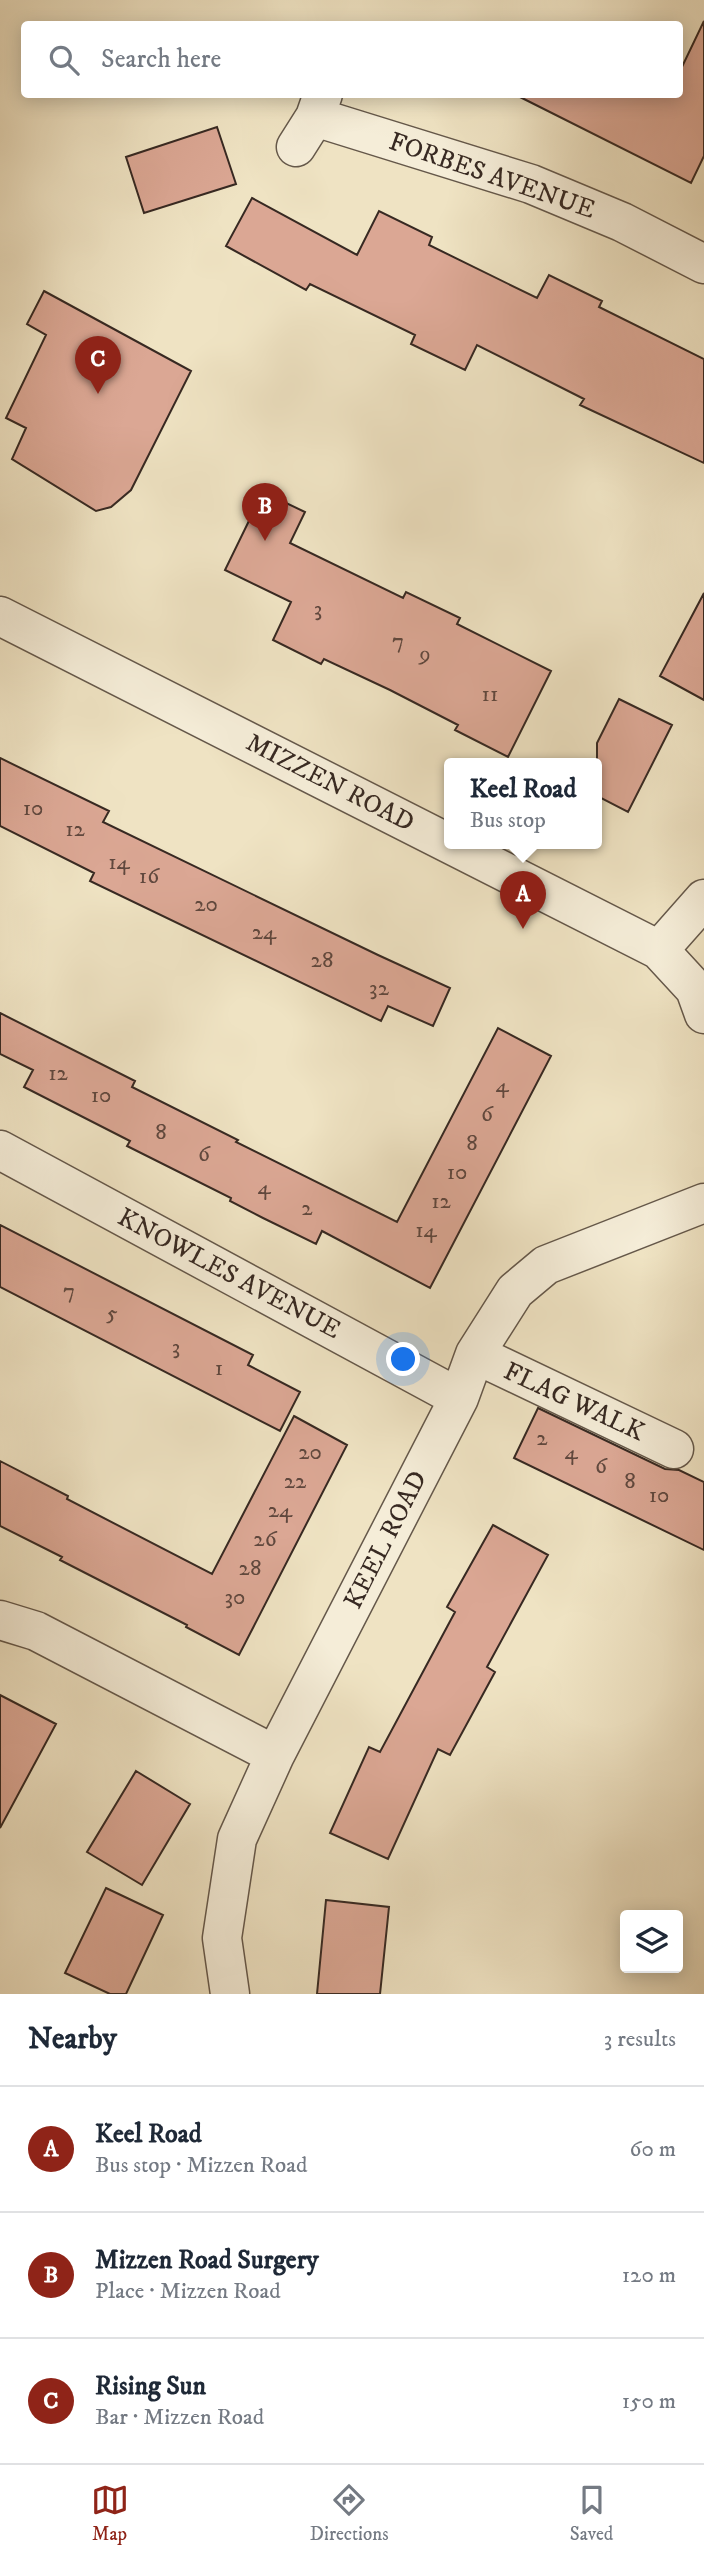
<!DOCTYPE html>
<meta charset="utf-8">
<style>
:root{--surface:#fff;--page:#f6f6f7;--text:#1f2937;--muted:#747a83;--line:#e0e1e3;--accent:#8f2418}
body{margin:0;font-family:"IM FELL DW Pica",serif;background:var(--page);color:var(--text)}
.controls{position:absolute;right:21px;bottom:21px;display:grid;overflow:hidden;border-radius:7px;box-shadow:0 4px 18px #0003}
.controls button{width:63px;height:63px;display:grid;place-items:center;padding:0;border:0;border-bottom:2px solid var(--line);background:var(--surface);color:var(--text);font:35px sans-serif}
.you{position:absolute;left:404px;top:1360px;width:24px;height:24px;margin:-18px;border:5px solid #fff;border-radius:50%;background:#1a73e8;box-shadow:0 0 0 10px #1a73e833}
.badge{display:grid;place-items:center;width:46px;height:46px;border-radius:50%;background:var(--accent);color:#fff;font-size:23px;font-weight:700}
.pin{position:absolute;translate:-50% -58px;filter:drop-shadow(0 2px 4px #0008)}
.pin::after{content:'';position:absolute;top:37px;width:24px;height:21px;background:inherit;clip-path:polygon(0 0,100% 0,50% 100%)}
.popup{position:absolute;left:444px;top:758px;width:158px;height:91px;box-sizing:border-box;display:grid;place-content:center;border-radius:7px;background:var(--surface);filter:drop-shadow(0 2px 5px #0005);font-size:23px;white-space:nowrap;color:var(--muted)}
.popup b{font-size:26px;color:var(--text)}
.popup::after{content:'';position:absolute;left:50%;top:100%;margin-left:-14px;border:14px solid transparent;border-top-color:var(--surface)}
.list{margin:0;padding:0;list-style:none}
h2{display:flex;justify-content:space-between;align-items:center;height:91px;margin:0;padding:0 28px;font-size:30px}
h2 small{font-size:23px;font-weight:400;color:var(--muted)}
.list li{display:grid;grid-template-columns:46px 1fr auto;gap:21px;align-items:center;box-sizing:border-box;height:126px;padding:0 28px;border-top:2px solid var(--line)}
.list b{display:block;font-size:26px;white-space:nowrap}
.list p{margin:0;font-size:23px;white-space:nowrap;color:var(--muted)}
.list em{font-size:23px;font-style:normal;color:var(--muted)}
.icon{flex:none;width:38px;height:38px;fill:none;stroke:currentColor;stroke-width:2;stroke-linecap:round;stroke-linejoin:round}
.map{position:relative;flex:none;width:704px;height:1994px;overflow:hidden}
.search{position:absolute;background:var(--surface);box-shadow:0 4px 18px #0003;left:21px;right:21px;top:21px;height:77px;display:flex;align-items:center;gap:18px;box-sizing:border-box;padding:0 24px;border-radius:7px;color:var(--muted);font-size:26px}
.sheet{height:469px;background:var(--surface)}
nav{display:flex;justify-content:space-around;align-items:center;box-sizing:border-box;height:98px;border-top:2px solid var(--line);background:var(--surface);font-size:19px;color:var(--muted)}
nav a{display:grid;justify-items:center;gap:4px}
nav .on{color:var(--accent)}
.map>svg:first-child{display:block}
</style>
<div class="map">
<svg width="704" height="1994" viewBox="0 0 704 1994">
<rect width="100%" height="100%" fill="#efe3c3"/>
<filter id="stains"><feTurbulence type="fractalNoise" baseFrequency=".00286" numOctaves="4"/><feColorMatrix values="0 0 0 0 .2 0 0 0 0 .09 0 0 0 0 .02 0 0 0 .5 -.17"/></filter>
<radialGradient id="worn" r=".72"><stop offset=".6" stop-color="#630" stop-opacity="0"/><stop offset="1" stop-color="#630" stop-opacity=".3"/></radialGradient>
<!-- building -->
<path fill="#dba794" stroke="#372922" stroke-width="2" d="M704,21v135l-13,27 -177,-89h166v-23z
M217,127l19,57 -92,29 -18,-56z
M252,198l105,57 22,-44 53,26 -3,8 108,53 12,-23 53,26 -3,6 105,52v104l-124,-58 4,-6 -107,-54 -12,25 -54,-26 4,-9 -105,-51 -4,6 -80,-44z
M44,291l147,80 -60,119 -20,17 -15,4 -84,-52 14,-31 -20,-10 40,-83 -19,-11z
M263,492l42,20 -15,31 113,55 3,-6 54,26 -3,6 94,47 -43,86 -53,-27 3,-5 -68,-35 -66,-31 -3,5 -48,-24 18,-38 -66,-32z
M704,593v107l-44,-24z
M619,699l53,26 -44,87 -31,-16v-53z
M0,758l109,53 -6,11 275,133 72,33 -17,38 -45,-20 -7,15 -291,-140 4,-8 -94,-47z
M0,1013l135,68 -3,6 106,53 -2,2 161,80 101,-194 53,28 -121,232 -108,-57 -6,13 -53,-26 -33,-17 1,-3 -104,-52 3,-5 -106,-54 9,-17 -33,-16z
M0,1225l253,130 -5,10 52,27 -20,39 -280,-144z
M538,1408l127,61 14,1 25,12v68l-190,-92z
M294,1416l53,29 -108,210 -53,-28 1,-2 -127,-65 2,-3 -62,-31v-65l68,35 -1,3 145,75z
M493,1525l55,30 -61,112 8,5 -45,83 -12,-6 -50,110 -58,-26 39,-86 11,5 75,-140 -8,-5z
M0,1695l56,29 -56,104z
M136,1771l54,33 -48,81 -55,-33z
M106,1888l57,27 -37,79h-16l-45,-21z
M326,1900l63,7 -9,87h-63z"/>
<g fill="none" stroke-linecap="round" stroke-linejoin="round">
<defs>
<path id="street" d="M315,117l216,67 91,38 82,42
M296,147l19,-30 8,-23
M0,616l659,334 36,39 9,25
M659,950l45,-51
M0,1150l459,248
M475,1354l199,95
M0,1620l36,11 239,124
M230,1994l-8,-56 15,-99 38,-84 184,-357 16,-44 40,-63 31,-26 158,-62"/>
</defs>
<!-- street casing -->
<use href="#street" stroke="#65584a" stroke-width="41"/>
<!-- street -->
<use href="#street" stroke="#f5edd8" stroke-width="38"/>
</g>
<g text-anchor="middle" dominant-baseline="central" stroke-width="7" stroke-linejoin="round" paint-order="stroke">
<!-- number labels -->
<g font-size="23" fill="#60483e">
<text x="318" y="609">3</text>
<text x="398" y="641">7</text>
<text x="425" y="654">9</text>
<text x="490" y="694">11</text>
<text x="33" y="808">10</text>
<text x="75" y="829">12</text>
<text x="119" y="862">14</text>
<text x="149" y="876">16</text>
<text x="206" y="904">20</text>
<text x="264" y="932">24</text>
<text x="322" y="960">28</text>
<text x="379" y="988">32</text>
<text x="58" y="1073">12</text>
<text x="502" y="1085">4</text>
<text x="101" y="1095">10</text>
<text x="487" y="1114">6</text>
<text x="161" y="1132">8</text>
<text x="472" y="1143">8</text>
<text x="204" y="1154">6</text>
<text x="457" y="1172">10</text>
<text x="264" y="1187">4</text>
<text x="441" y="1201">12</text>
<text x="307" y="1208">2</text>
<text x="426" y="1230">14</text>
<text x="69" y="1291">7</text>
<text x="112" y="1313">5</text>
<text x="176" y="1347">3</text>
<text x="219" y="1368">1</text>
<text x="542" y="1438">2</text>
<text x="310" y="1452">20</text>
<text x="571" y="1452">4</text>
<text x="601" y="1466">6</text>
<text x="295" y="1481">22</text>
<text x="630" y="1481">8</text>
<text x="659" y="1495">10</text>
<text x="280" y="1510">24</text>
<text x="265" y="1539">26</text>
<text x="250" y="1568">28</text>
<text x="235" y="1597">30</text>
</g>
<!-- street labels -->
<g font-size="26" fill="#372922" stroke="#f5edd8">
<text transform="translate(492 176) rotate(19)">FORBES AVENUE</text>
<text transform="translate(330 783) rotate(27)">MIZZEN ROAD</text>
<text transform="translate(229 1274) rotate(28)">KNOWLES AVENUE</text>
<text transform="translate(574 1402) rotate(25)">FLAG WALK</text>
<text transform="translate(386 1540) rotate(-63)">KEEL ROAD</text>
</g>
</g>
<rect width="100%" height="100%" filter="url(#stains)"/>
<rect width="100%" height="100%" fill="url(#worn)"/>
</svg>
<div class="controls">
<button><svg class="icon" aria-label="layers" viewBox="0 0 24 24"><path d="M12 4l9 5-9 5-9-5zM3 14l9 5 9-5"/></svg></button>
</div>
<div class="you"></div>
<div class="pin badge" style="left:523px;top:929px">A</div>
<div class="popup"><b>Keel Road</b>Bus stop</div>
<div class="pin badge" style="left:265px;top:541px">B</div>
<div class="pin badge" style="left:98px;top:394px">C</div>
<div class="search"><svg class="icon" aria-label="search" viewBox="0 0 24 24"><circle cx="10" cy="10" r="6"/><path d="M15 15l6 6"/></svg>Search here</div>
</div>
<section class="sheet">
<h2>Nearby<small>3 results</small></h2>
<ul class="list">
<li><span class="badge">A</span><div><b>Keel Road</b><p>Bus stop · Mizzen Road</p></div><em>60 m</em></li>
<li><span class="badge">B</span><div><b>Mizzen Road Surgery</b><p>Place · Mizzen Road</p></div><em>120 m</em></li>
<li><span class="badge">C</span><div><b>Rising Sun</b><p>Bar · Mizzen Road</p></div><em>150 m</em></li>
</ul>
</section>
<nav>
<a class="on"><svg class="icon" aria-label="map" viewBox="0 0 24 24"><path d="M3 6l6-2 6 2 6-2v14l-6 2-6-2-6 2zM9 4v14M15 6v14"/></svg>Map</a>
<a><svg class="icon" aria-label="directions" viewBox="0 0 24 24"><path d="M12 3l9 9-9 9-9-9zM9 14v-3h6M13 9l2 2-2 2"/></svg>Directions</a>
<a><svg class="icon" aria-label="saved" viewBox="0 0 24 24"><path d="M7 4h10v16l-5-4-5 4z"/></svg>Saved</a>
</nav>
